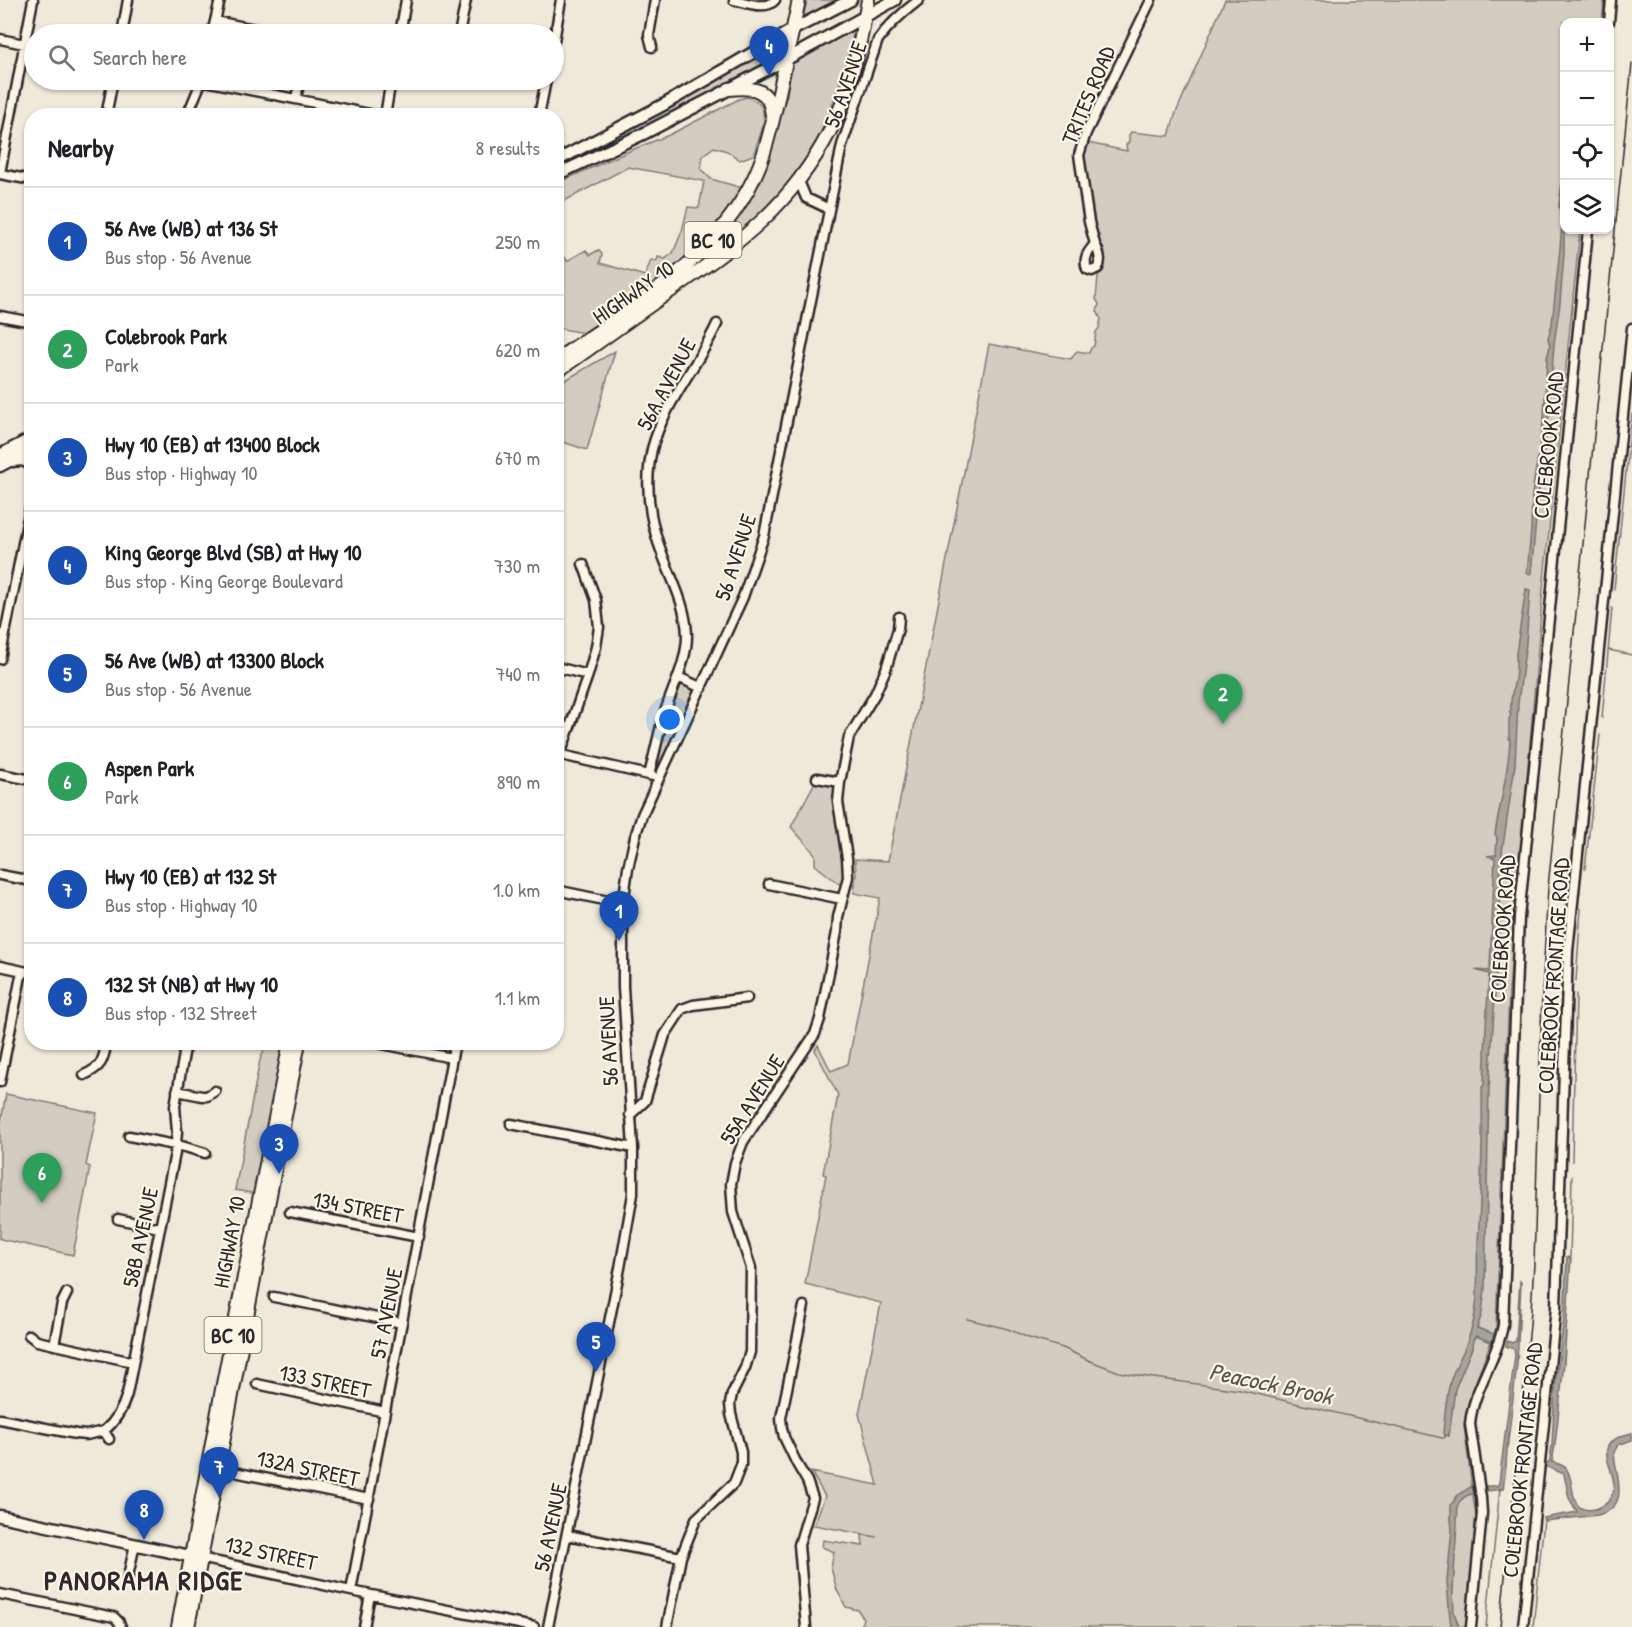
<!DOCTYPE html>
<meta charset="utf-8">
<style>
:root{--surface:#fff;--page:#f2f2f2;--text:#202124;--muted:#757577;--line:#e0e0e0;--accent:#ea580c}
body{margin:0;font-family:"Patrick Hand",sans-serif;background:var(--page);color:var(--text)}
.controls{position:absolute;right:18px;top:18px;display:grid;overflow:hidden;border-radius:12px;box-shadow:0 2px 4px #0004}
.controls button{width:54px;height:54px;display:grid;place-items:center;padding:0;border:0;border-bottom:2px solid var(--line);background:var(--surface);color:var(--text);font:30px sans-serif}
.you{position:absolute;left:670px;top:720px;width:21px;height:21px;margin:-15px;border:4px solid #fff;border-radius:50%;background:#1a73e8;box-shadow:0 0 0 9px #1a73e833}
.badge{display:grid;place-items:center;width:39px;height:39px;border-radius:50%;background:var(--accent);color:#fff;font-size:20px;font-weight:700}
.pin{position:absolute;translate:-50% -50px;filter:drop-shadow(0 2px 3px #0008)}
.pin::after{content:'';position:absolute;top:32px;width:21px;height:18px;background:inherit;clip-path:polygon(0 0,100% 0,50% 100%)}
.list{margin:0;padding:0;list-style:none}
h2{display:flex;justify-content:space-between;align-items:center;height:78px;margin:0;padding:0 24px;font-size:26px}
h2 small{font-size:20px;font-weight:400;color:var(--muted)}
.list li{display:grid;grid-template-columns:39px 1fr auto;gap:18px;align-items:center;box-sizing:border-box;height:108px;padding:0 24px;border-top:2px solid var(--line)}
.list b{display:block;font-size:22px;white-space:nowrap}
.list p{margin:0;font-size:20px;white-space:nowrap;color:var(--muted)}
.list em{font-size:20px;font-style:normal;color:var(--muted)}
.icon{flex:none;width:33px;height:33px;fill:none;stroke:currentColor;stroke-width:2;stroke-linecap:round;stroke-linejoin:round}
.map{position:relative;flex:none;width:1632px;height:1627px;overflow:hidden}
.search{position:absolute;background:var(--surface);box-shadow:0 2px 4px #0004;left:24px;top:24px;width:540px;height:66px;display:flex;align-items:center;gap:15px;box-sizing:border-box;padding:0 21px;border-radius:33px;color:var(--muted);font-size:22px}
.panel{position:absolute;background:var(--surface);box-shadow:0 2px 4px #0004;left:24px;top:108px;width:540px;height:942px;border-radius:24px}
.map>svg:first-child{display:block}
</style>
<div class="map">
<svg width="1632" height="1627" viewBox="0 0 1632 1627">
<rect width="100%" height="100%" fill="#efe9da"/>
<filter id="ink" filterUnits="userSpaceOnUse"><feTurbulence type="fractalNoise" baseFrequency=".0167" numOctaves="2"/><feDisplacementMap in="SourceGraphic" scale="12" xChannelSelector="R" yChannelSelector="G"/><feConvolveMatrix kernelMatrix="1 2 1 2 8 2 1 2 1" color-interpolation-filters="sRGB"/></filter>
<g filter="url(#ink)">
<!-- green -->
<path fill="#d2cdc0" stroke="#7e7c76" stroke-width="1.5" d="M807,0h33l-36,19 -1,-1z
M1225,0h379l-2,22h-38v208h16l-37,359 -34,402 -13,337 -27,73 -5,25 12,92 -10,109h-605l2,-9 -5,-8 -12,-3 -9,-17 -6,-22 3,-16 -12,-5 1,-7 40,6 -1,-11 15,2 -63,-12 11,-29 -14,-24 67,13 -19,-71 22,-111 -76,-19 21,-109 -3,-1 15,-79 -23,-45 3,-5 13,26 17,-7 32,-166 -26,-5 2,-18 -1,-16 33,2 101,-517 82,15 6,-8 12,2 2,-5 3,-2 2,-14 3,-4 2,-9 -4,-8 2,-7 -3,-5 2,-23 5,-6v-12l-11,-39 -2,-19 -8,-13 3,-34 -2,-4 5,-6 39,8 -1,-6 3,-3v-7l2,-3 38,4 6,-21z
M853,30v6c-15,61 -36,122 -81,168 -27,27 -59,49 -89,72l14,-13 19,-19 54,-97 17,-52 4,-32z
M785,40l-2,13 -62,33 -47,28 -117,58v-6z
M747,97c6,3 13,5 15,11 6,14 -5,34 -9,47l-13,5 -13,-9 -13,-4 -11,8 -2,14 10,10 31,9c-33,66 -100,104 -158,145l-27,-5v-69l7,-3 3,5 19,-11 4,5 8,-5 4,4 -2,9 45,13 6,-16 6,1 1,-4 7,2 8,-6 9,-22 6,-24 11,1 5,-27 -76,-14 -71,38v-22l77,-34 35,-14 70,-36z
M615,351l-28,99 -30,-10v-55z
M679,682l17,8 -38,82 -5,-2 12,-49z
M815,782h23c3,32 12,74 5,105l-28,-22v-11l-24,-27z
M267,1043h19l-30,151 -21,-4 25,-130z
M6,1094l91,19 -11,52 4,2 -17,88 -73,-16v-113z"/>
<!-- water -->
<path fill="#a6a399" stroke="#75736d" stroke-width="1.5" d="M1564,166v88l-4,49 -6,41 -5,70 -9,63 -9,97 -4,-1 4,-42 1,-37 12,-78 3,-58 3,-12 -2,-8 4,-14 8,-76 2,-26 -3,-16z
M1526,589l4,1 -4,53 -8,60 -3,62 -14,95 -4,104 -8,125 -4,200 -3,24 -5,15 17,6 -3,8 -15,-6 -3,4 -1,8 -17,41 -6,47 -5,-1 -1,-2c2,-18 3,-37 8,-54 3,-9 7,-17 11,-25 6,-11 13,-35 14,-48 3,-22 0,-42 2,-64 3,-52 5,-103 4,-155l2,-2 2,-59 3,-52 -14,-4 14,1 1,-4 5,-109 -8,-2 9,-1 1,-17 -2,-4c5,-32 14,-63 15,-95h-1v-20l2,-4 -2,-3 2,-2c-1,-9 1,-17 3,-26 3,-10 2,-21 2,-31z
M1567,1257l4,1 -7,105 -9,82 -3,17c5,2 12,2 15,8 9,13 0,45 28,39 5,-1 12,-5 15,-10 17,-25 -30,-55 22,-66v7l-14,5 -4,7c1,24 18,54 -16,63l-53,6 -2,-3 34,-6 -8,-14 -5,-24 -19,-8 5,-6 2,-16 3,-58 9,-68z
M1520,1281l1,1 -4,82 -10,86 -1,16 -3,23 -16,2 -1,-5h11l2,-3 16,-128 -1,-6 -8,-3 1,-5 5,2 4,-2z
M1472,1486l2,8c-8,0 -13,5 -16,11l-5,86 1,21 5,15h-8l-2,-19 -2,-27 5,-52 -1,-8v-16l6,-9z"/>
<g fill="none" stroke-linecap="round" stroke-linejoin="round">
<!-- stream -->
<path stroke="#75736d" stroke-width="1.5" d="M1614,589l18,-175
M1609,650l23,5
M1602,718l10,-110
M1585,869l15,-134
M1576,981l5,-73
M1572,1161l4,-167
M1570,1259l2,-83
M967,1319l41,10 21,9 34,10 25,12 31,12 28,5 93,13 202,48h2l2,-3
M1486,1627l14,-139
M1533,1627l11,-107h2"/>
<defs>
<path id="minor" d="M734,0c12,2 32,11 41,0
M215,21l65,13
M1609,22l2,-22
M122,34l6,-34
M212,34l8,-34
M400,34l6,-34
M459,34l7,-34
M0,39l34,7
M554,41l7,-41
M652,47l-3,-12 6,-35
M200,80l180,36
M296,98l4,-18
M106,116l7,-36
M187,116l15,-36
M385,116l6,-36
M539,116l7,-36
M0,173l33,-173
M0,174l32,6
M799,181l7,17 17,8 5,4
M1095,244c4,8 7,16 3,24l-6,3 -5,-2c-4,-11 1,-17 8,-25l-6,-22 -10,-67 7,-22 65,-133
M0,316l32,6
M0,659l32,-161
M556,667l32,8
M678,677l24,11
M557,754l96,22
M560,755l28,-80 8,-28 3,-20 -3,-27 -13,-36
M0,774l32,6
M649,775c5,-19 9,-38 14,-57 8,-28 24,-54 24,-83 -1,-29 -14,-53 -24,-79 -13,-33 -19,-71 -11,-107 12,-46 46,-83 65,-125
M817,778l23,4
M0,875l32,6
M769,884l73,15
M556,890l67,14
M0,966l32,7
M372,1042l80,16
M84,1075c18,-8 19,-14 23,-33
M0,1082l22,-111
M177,1091l25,5h5l8,-5
M630,1115l15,-14 20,-66 17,-26 11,-4 54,-7
M511,1124l122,24
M129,1136l56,11 20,6
M290,1212l129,25
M118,1219l41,9
M274,1297l128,26
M804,1306l-23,112 1,10 2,9 13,27 10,17 6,17 -14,47 7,82
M29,1335l8,6 96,21
M54,1345l8,-42 5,-10
M257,1384l128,28
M0,1419l76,15 10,1 18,-4 5,8
M104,1431c12,-10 19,-23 23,-37l48,-241 2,-21 -2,-26 11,-64
M239,1473l130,26
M567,1535l114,22
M200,1558l151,33 183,36
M127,1581l8,-37
M351,1591l104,-549
M0,1594l114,23 5,5 2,5
M364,1627l6,-32
M548,1627l72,-359 13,-74v-46l-10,-161v-83l5,-36 7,-31 7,-22 101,-218 21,-61 78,-391 36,-105c12,-17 25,-28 41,-40
M667,1627l14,-70 15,-38 38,-36 7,-18v-13l-10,-38 -1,-10 2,-10 13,-26 5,-16 1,-84 -18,-56 -2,-28 4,-21 8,-21 72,-108 5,-15 17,-87 1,-15 10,-40 -1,-19 -9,-56 2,-20 9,-45 26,-43 11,-25 12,-40 1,-12
M1471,1627l11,-114 -1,-15 -11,-74c3,-35 27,-64 33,-99l16,-408 69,-687
M1523,1627l33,-319 12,-357 64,-623"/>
<path id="major" d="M556,161l109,-57 127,-74 59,-30
M556,175l87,-41 144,-75 108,-59
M0,455l32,-17
M13,461c8,-1 12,-2 19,5
M0,466l32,-17
M0,1516l199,42"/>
<path id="highway" d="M729,89c22,-2 41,-2 43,26
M556,360c77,-53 168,-104 204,-196 8,-21 13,-44 18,-66 7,-33 14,-65 21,-98
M556,372c39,-27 77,-55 116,-82 67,-47 119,-84 158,-159 21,-41 30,-86 38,-131
M178,1627l45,-243 67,-342
M188,1627l111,-585"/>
</defs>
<!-- minor casing -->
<use href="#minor" stroke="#2b2b2b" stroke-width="13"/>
<!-- major casing -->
<use href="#major" stroke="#2b2b2b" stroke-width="15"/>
<!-- highway casing -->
<use href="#highway" stroke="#2b2b2b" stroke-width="16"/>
<!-- minor -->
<use href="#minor" stroke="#fcf5e5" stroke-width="8"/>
<!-- major -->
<use href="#major" stroke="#fcf5e5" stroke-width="10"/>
<!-- highway -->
<use href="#highway" stroke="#fcf5e5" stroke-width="12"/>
<!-- rail -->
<path stroke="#2b2b2b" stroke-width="1.5" d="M1500,1627l30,-302 4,-61 8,-269 6,-108 84,-823"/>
</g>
</g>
<g text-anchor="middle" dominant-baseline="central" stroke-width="4.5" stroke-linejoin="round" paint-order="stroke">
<!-- shield labels -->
<g fill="#fcf5e5" stroke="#6a6863" stroke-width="1.5">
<rect x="684.5" y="222" width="57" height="36" rx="4.5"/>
<rect x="204.5" y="1317" width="57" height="36" rx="4.5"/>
</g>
<g font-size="21" font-weight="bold" fill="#2b2b2b">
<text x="713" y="240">BC 10</text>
<text x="233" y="1335">BC 10</text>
</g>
<!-- street labels -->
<g font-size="22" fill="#2b2b2b" stroke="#fcf5e5">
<text transform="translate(845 84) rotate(-71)">56 AVENUE</text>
<text transform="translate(1088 95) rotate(-67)">TRITES ROAD</text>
<text transform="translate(633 292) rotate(-35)">HIGHWAY 10</text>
<text transform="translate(666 384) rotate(-62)">56A AVENUE</text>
<text transform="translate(1548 445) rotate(-84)">COLEBROOK ROAD</text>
<text transform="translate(735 557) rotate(-72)">56 AVENUE</text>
<text transform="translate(1502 929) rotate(-86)">COLEBROOK ROAD</text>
<text transform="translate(1553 976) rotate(-86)">COLEBROOK FRONTAGE ROAD</text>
<text transform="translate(608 1041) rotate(-93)">56 AVENUE</text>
<text transform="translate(752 1099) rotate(-58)">55A AVENUE</text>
<text transform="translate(358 1207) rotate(11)">134 STREET</text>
<text transform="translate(140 1237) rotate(-78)">58B AVENUE</text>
<text transform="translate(229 1242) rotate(-79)">HIGHWAY 10</text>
<text transform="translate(386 1313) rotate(-79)">57 AVENUE</text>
<text transform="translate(325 1381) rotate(12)">133 STREET</text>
<text transform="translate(1522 1460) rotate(-84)">COLEBROOK FRONTAGE ROAD</text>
<text transform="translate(308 1468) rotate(12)">132A STREET</text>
<text transform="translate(550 1527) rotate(-78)">56 AVENUE</text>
<text transform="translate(271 1553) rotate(12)">132 STREET</text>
</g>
<!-- water labels -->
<g font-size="24" font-style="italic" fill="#565552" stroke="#fcf5e5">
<text transform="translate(1271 1383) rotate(12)">Peacock Brook</text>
</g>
<!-- district labels -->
<g font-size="28" font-weight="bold" letter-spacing="1.5" fill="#2b2b2b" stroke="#fcf5e5">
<text x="144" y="1580">PANORAMA RIDGE</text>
</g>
</g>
</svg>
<div class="controls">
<button>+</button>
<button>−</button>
<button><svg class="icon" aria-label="locate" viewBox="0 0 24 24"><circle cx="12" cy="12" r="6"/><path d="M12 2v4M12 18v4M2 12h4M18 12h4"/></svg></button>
<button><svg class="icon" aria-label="layers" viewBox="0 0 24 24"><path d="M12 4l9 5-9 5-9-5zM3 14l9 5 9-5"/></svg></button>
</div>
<div class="you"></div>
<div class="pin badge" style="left:619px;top:941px;background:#1a4fb4">1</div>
<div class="pin badge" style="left:1223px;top:724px;background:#2e9e5b">2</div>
<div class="pin badge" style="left:279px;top:1174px;background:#1a4fb4">3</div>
<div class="pin badge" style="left:769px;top:76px;background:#1a4fb4">4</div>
<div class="pin badge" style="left:596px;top:1372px;background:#1a4fb4">5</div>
<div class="pin badge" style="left:42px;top:1203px;background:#2e9e5b">6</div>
<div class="pin badge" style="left:219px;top:1497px;background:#1a4fb4">7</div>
<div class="pin badge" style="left:144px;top:1540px;background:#1a4fb4">8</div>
<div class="search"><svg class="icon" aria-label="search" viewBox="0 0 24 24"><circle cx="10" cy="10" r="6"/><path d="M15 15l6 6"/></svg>Search here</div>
<section class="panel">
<h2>Nearby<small>8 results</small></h2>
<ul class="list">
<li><span class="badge" style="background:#1a4fb4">1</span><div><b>56 Ave (WB) at 136 St</b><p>Bus stop · 56 Avenue</p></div><em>250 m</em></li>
<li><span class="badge" style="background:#2e9e5b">2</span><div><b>Colebrook Park</b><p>Park</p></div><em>620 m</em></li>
<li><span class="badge" style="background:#1a4fb4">3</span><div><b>Hwy 10 (EB) at 13400 Block</b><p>Bus stop · Highway 10</p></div><em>670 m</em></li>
<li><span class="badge" style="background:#1a4fb4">4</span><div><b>King George Blvd (SB) at Hwy 10</b><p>Bus stop · King George Boulevard</p></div><em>730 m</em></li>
<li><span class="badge" style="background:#1a4fb4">5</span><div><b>56 Ave (WB) at 13300 Block</b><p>Bus stop · 56 Avenue</p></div><em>740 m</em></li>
<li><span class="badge" style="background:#2e9e5b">6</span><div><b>Aspen Park</b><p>Park</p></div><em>890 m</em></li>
<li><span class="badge" style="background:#1a4fb4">7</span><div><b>Hwy 10 (EB) at 132 St</b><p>Bus stop · Highway 10</p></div><em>1.0 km</em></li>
<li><span class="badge" style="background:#1a4fb4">8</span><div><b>132 St (NB) at Hwy 10</b><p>Bus stop · 132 Street</p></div><em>1.1 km</em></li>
</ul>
</section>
</div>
